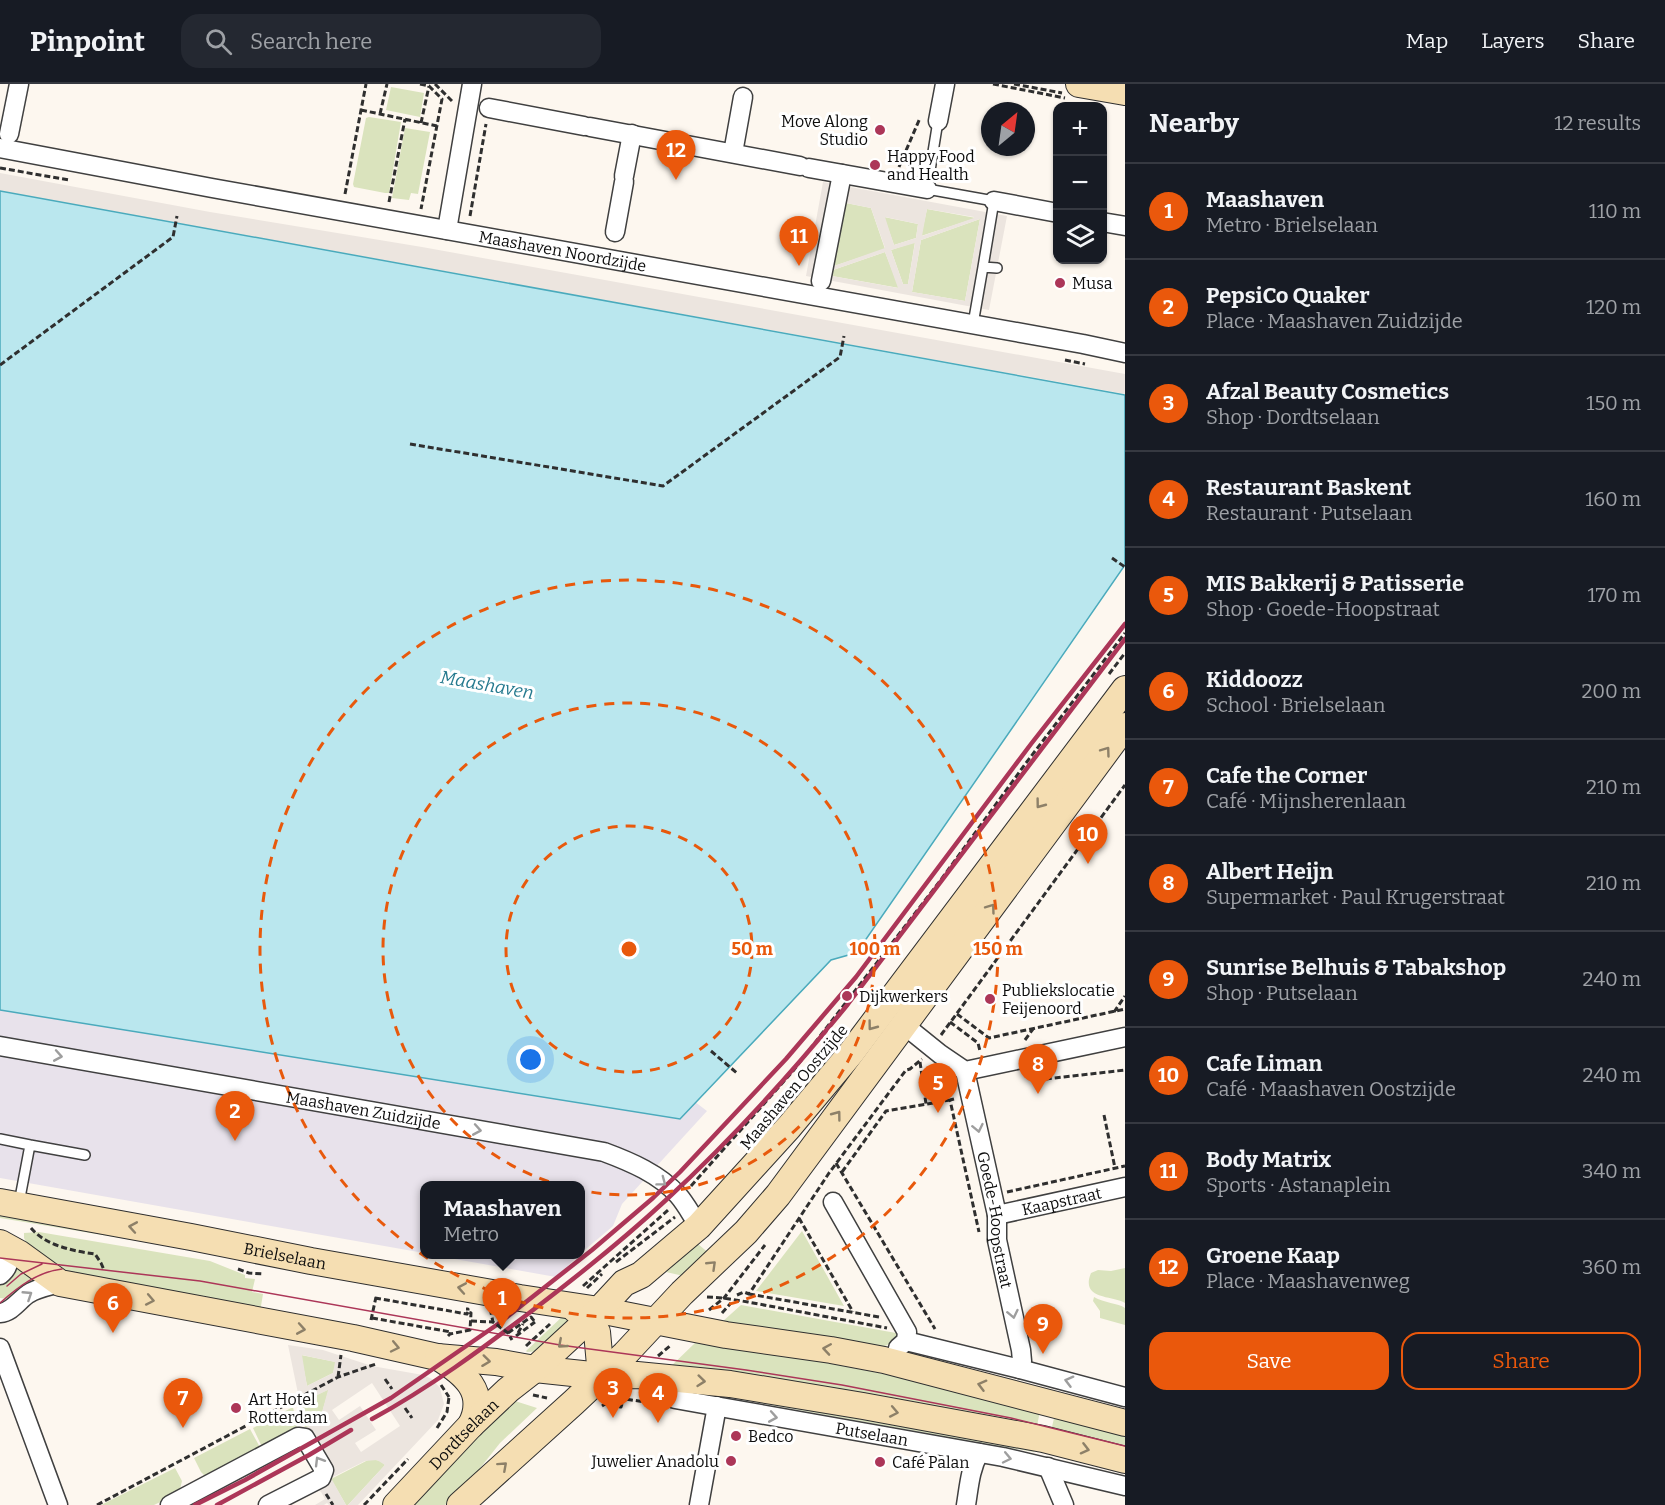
<!DOCTYPE html>
<meta charset="utf-8">
<style>
:root{--surface:#171b24;--page:#242831;--text:#f1f3f6;--muted:#9ea1a6;--line:#363941;--accent:#ea580c}
body{margin:0;font-family:Bitter,serif;background:var(--page);color:var(--text)}
.controls{position:absolute;right:18px;top:18px;display:grid;overflow:hidden;border-radius:12px;box-shadow:0 2px 4px #0004}
.controls button{width:54px;height:54px;display:grid;place-items:center;padding:0;border:0;border-bottom:2px solid var(--line);background:var(--surface);color:var(--text);font:30px sans-serif}
.compass{position:absolute;left:981px;top:18px;width:54px;height:54px;border-radius:50%;background:var(--surface);box-shadow:0 2px 4px #0004;rotate:29deg}
.you{position:absolute;left:531px;top:976px;width:21px;height:21px;margin:-15px;border:4px solid #fff;border-radius:50%;background:#1a73e8;box-shadow:0 0 0 9px #1a73e833}
.badge{display:grid;place-items:center;width:39px;height:39px;border-radius:50%;background:var(--accent);color:#fff;font-size:20px;font-weight:700}
.pin{position:absolute;translate:-50% -50px;filter:drop-shadow(0 2px 3px #0008)}
.pin::after{content:'';position:absolute;top:32px;width:21px;height:18px;background:inherit;clip-path:polygon(0 0,100% 0,50% 100%)}
.popup{position:absolute;left:420px;top:1097px;width:165px;height:78px;box-sizing:border-box;display:grid;place-content:center;border-radius:12px;background:var(--surface);filter:drop-shadow(0 2px 4px #0005);font-size:20px;white-space:nowrap;color:var(--muted)}
.popup b{font-size:22px;color:var(--text)}
.popup::after{content:'';position:absolute;left:50%;top:100%;margin-left:-12px;border:12px solid transparent;border-top-color:var(--surface)}
.list{margin:0;padding:0;list-style:none}
h2{display:flex;justify-content:space-between;align-items:center;height:78px;margin:0;padding:0 24px;font-size:26px}
h2 small{font-size:20px;font-weight:400;color:var(--muted)}
.list li{display:grid;grid-template-columns:39px 1fr auto;gap:18px;align-items:center;box-sizing:border-box;height:96px;padding:0 24px;border-top:2px solid var(--line)}
.list b{display:block;font-size:22px;white-space:nowrap}
.list p{margin:0;font-size:20px;white-space:nowrap;color:var(--muted)}
.list em{font-size:20px;font-style:normal;color:var(--muted)}
.actions{display:flex;gap:12px;padding:18px 24px}
.actions a{flex:1;padding:14px 0;border:2px solid var(--accent);border-radius:18px;text-align:center;font-size:21px;color:var(--accent)}
.actions .main{background:var(--accent);color:#fff}
.icon{flex:none;width:33px;height:33px;fill:none;stroke:currentColor;stroke-width:2;stroke-linecap:round;stroke-linejoin:round}
.map{position:relative;flex:none;width:1125px;height:1421px;overflow:hidden}
header{display:flex;align-items:center;gap:36px;box-sizing:border-box;height:84px;padding:0 30px;background:var(--surface);border-bottom:2px solid var(--line)}
header strong{font-size:28px}
nav{display:flex;gap:33px;margin-inline-start:auto;font-size:21px}
.search{width:420px;height:54px;background:var(--page);display:flex;align-items:center;gap:15px;box-sizing:border-box;padding:0 21px;border-radius:18px;color:var(--muted);font-size:22px}
main{display:flex}
aside{flex:1;background:var(--surface)}
.map>svg:first-child{display:block}
</style>
<header>
<strong>Pinpoint</strong>
<div class="search"><svg class="icon" aria-label="search" viewBox="0 0 24 24"><circle cx="10" cy="10" r="6"/><path d="M15 15l6 6"/></svg>Search here</div>
<nav><a>Map</a><a>Layers</a><a>Share</a></nav>
</header>
<main>
<div class="map">
<svg width="1125" height="1421" viewBox="0 0 1125 1421">
<rect width="100%" height="100%" fill="#fdf7ef"/>
<!-- industrial -->
<path fill="#e8e2eb" d="M0,891l682,117 25,19 -85,93 -9,22 -33,28v-68h-156v67l-424,-75z
M432,1171v-1h148l-24,23z"/>
<!-- green -->
<path fill="#dae3bd" d="M391,3l33,6 -4,24 -34,-7z
M369,33l32,5 -12,71h-4l-31,-6 -1,-3 13,-66z
M405,44l25,4 -12,62 -7,-1 -2,7 -17,-2z
M846,119l25,5 14,41 -51,17z
M927,125l49,9 -55,18z
M884,133l34,7 -2,14 -22,7z
M980,135l-15,82 -53,-9 9,-52z
M915,158l-7,42h-5l-12,-34z
M885,168l14,36 -67,-12 1,-6z
M0,1123l211,46 -211,-35z
M802,1147l42,75 -88,-15z
M39,1148l171,29 35,14v3l10,1 -3,13 11,2 -3,18 -184,-32 -49,-36 -3,-6v-5z
M698,1160l13,11 -23,22 -22,-5z
M20,1179l20,18 -30,18 -10,-1v-16z
M1125,1184v35c-13,-8 -45,-3 -34,-30l7,-3 13,1z
M1094,1213c10,6 24,6 31,11v17l-25,-7v-7l-7,-10z
M741,1221l155,28 1,2 -4,7 -12,6 -159,-26z
M565,1230l8,5 -31,32 -15,1 -1,-1z
M695,1259c43,2 85,12 127,19 73,14 146,29 219,44l-5,25 -370,-60z
M301,1271l35,7 -3,11 -26,13z
M329,1305l-8,27 -3,5 -13,7 -5,-25z
M687,1306l57,5 291,52 -1,5z
M515,1317l22,7 -37,35 -27,34 -28,28h-35l96,-97z
M293,1323l5,25 -35,17 -10,-21z
M1056,1326l69,19v25l-75,-19z
M250,1345l12,22 -55,27 -6,-6 -7,-14z
M370,1375l11,2 4,4 -37,40h-2l-15,-26z
M175,1384l7,13 -3,12 -25,12h-53z"/>
<!-- plaza -->
<path fill="#ece5df" fill-rule="evenodd" d="M0,89l210,39 212,35 703,127v20l-1125,-203z
M823,98l184,34 -18,94 -183,-34zM846,119l25,5 14,40 -51,18zM927,125l47,8v1l-52,18zM885,133l33,7 -2,14 -22,7zM980,135l-15,82 -53,-9 9,-52zM915,159l-7,41h-5l-12,-34zM885,168l13,36 -66,-12 1,-6z
M288,1261l35,5 49,16 51,9 9,4 8,9 4,16 -6,16 -80,85h-10l37,-40 -8,-5 -12,1 -34,17 15,27h-17l-2,-2 -3,2h-9l10,-6 -4,-7 -5,-4 14,-14 -25,-46 13,-7 3,-5 7,-26 -28,13zM302,1271l33,7 -2,11 -26,13zM372,1299l28,43 -39,26 -6,-9 21,-13 -16,-24 -21,14 -7,-10z"/>
<!-- water -->
<path fill="#bae7ee" stroke="#4aaabc" stroke-width="1.5" d="M0,107l1125,204v170l-263,380 -10,9 -21,6 -151,159 -680,-109z"/>
<g fill="none" stroke-linecap="round" stroke-linejoin="round">
<defs>
<path id="lane" d="M938,37l-11,68 67,12 -11,66
M973,240l10,-57 14,1
M0,1055l30,6 -11,58
M30,1061l55,10"/>
<g id="street">
<path d="M489,24l95,18"/>
<path d="M938,37l7,-37"/>
<path d="M590,43l210,39"/>
<path d="M9,50l10,-50"/>
<path id="s1" d="M0,64l212,40 871,156 42,9"/>
<path d="M733,69l10,-56"/>
<path d="M809,84l118,21"/>
<path d="M624,92l8,-42"/>
<path d="M994,117l64,12"/>
<path d="M1102,138l23,4"/>
<path d="M447,146l25,-146"/>
<path d="M615,148l9,-50"/>
<path d="M821,197l21,-107"/>
<path d="M904,941l36,29 25,17 160,-34"/>
<path id="s2" d="M0,962l604,106c27,10 55,22 74,43 8,9 14,21 21,31"/>
<path id="s3" d="M965,987l32,144v25l24,110 1,11 -2,8"/>
<path d="M833,1118l74,130 -1,9 -8,7"/>
<path id="s4" d="M997,1131l128,-28"/>
<path d="M0,1191c11,-9 10,-17 5,-30"/>
<path d="M0,1229c12,-1 18,-12 28,-19 9,-6 21,-8 32,-11"/>
<path d="M906,1257l114,28 105,28"/>
<path d="M0,1264l58,157"/>
<path id="s5" d="M668,1294l7,21 328,58 122,29"/>
<path d="M1048,1383l16,38"/>
<path d="M170,1421l128,-68 7,1 19,32 -3,8 -53,27"/>
<path d="M699,1421l18,-99"/>
<path d="M966,1421c3,-18 4,-36 13,-52"/>
</g>
<g id="secondary">
<path d="M1079,0l46,8"/>
<path id="s6" d="M0,1118l191,35 120,24 209,37 79,12 127,25 105,15 53,10 241,63"/>
<path d="M0,1159l20,11 40,29 293,55 84,19 59,5 39,7 66,7 36,-1 93,9 133,22 180,33 82,21"/>
<path d="M576,1226l13,10 8,12 4,44"/>
<path d="M438,1273c26,16 50,35 33,68"/>
<path id="s7" d="M396,1421l75,-80 37,-35 27,-21 64,-59 25,-27 17,-8 58,-49 90,-99 62,-74 274,-364"/>
<path d="M460,1421l114,-103 51,-48 57,-61 64,-61 32,-37 347,-469"/>
</g>
</defs>
<!-- lane casing -->
<use href="#lane" stroke="#404040" stroke-width="12"/>
<!-- street casing -->
<use href="#street" stroke="#404040" stroke-width="21"/>
<!-- secondary casing -->
<use href="#secondary" stroke="#2f2f2f" stroke-width="28"/>
<!-- path -->
<path stroke="#2f2f2f" stroke-width="3" stroke-dasharray="6 3" stroke-linecap="butt" d="M420,0l9,2 13,13 -21,110
M435,0l18,18
M993,0l72,14
M1014,0l48,9
M361,26l76,16
M380,30l7,-30
M421,39l8,-37
M899,83l21,-49
M0,84l69,12
M345,110l21,-110
M389,118l16,-83
M470,132l16,-92
M1065,276l20,4
M0,281l173,-128 4,-21
M410,360l253,42 177,-129 4,-21
M1112,474l13,9
M1109,590l16,-21
M1114,928l11,-16
M957,930l32,24 136,-29
M950,938l28,21 2,8
M941,951l184,-250
M1025,956l8,-11
M711,967l27,23
M920,978l6,42
M1042,990l3,-1 1,6 79,-9
M954,1015l-4,1 29,132
M1104,1031l11,53
M836,1079l99,166
M842,1088l44,-61 64,-11
M691,1102l102,-115 147,-190 86,-118 99,-130
M1007,1108l118,-26
M799,1134l54,94
M31,1144c15,18 43,23 64,26l6,9 3,7
M616,1178l59,-45
M238,1185l11,4 15,1
M583,1202l85,-76
M587,1204l15,-14
M749,1210l130,23
M737,1211l7,-3 5,2 80,-121 77,-103 4,-1 12,-10
M707,1213l17,1 24,4 139,26
M375,1214l92,16 1,-2
M709,1226l15,-12 41,-53
M722,1229l9,-10
M372,1234l79,14 -1,2
M371,1236l5,-23
M471,1237l22,1
M518,1249l5,-9
M516,1252l19,-14
M526,1262l24,-22
M658,1272l13,-11
M338,1293l3,-22
M385,1295l7,10
M441,1301l8,12
M533,1311l14,3
M618,1314l41,6
M602,1322l3,-2 16,3 1,-3
M405,1324l7,10
M437,1344l10,-16 2,-15
M326,1410l7,11
M97,1421l241,-128 38,-13
M364,1421l44,-46"/>
<!-- lane -->
<use href="#lane" stroke="#fff" stroke-width="9"/>
<!-- street -->
<use href="#street" stroke="#fff" stroke-width="18"/>
<!-- secondary -->
<use href="#secondary" stroke="#f5deb2" stroke-width="26"/>
<!-- tram -->
<path stroke="#ac3658" stroke-width="1.5" d="M0,1174l200,23 360,64 186,25 96,15 169,33 114,28
M7,1202l14,-12 21,-10
M0,1219c18,-16 37,-31 62,-34"/>
<!-- rail -->
<path stroke="#ac3658" stroke-width="4.5" d="M372,1335c57,-31 110,-70 161,-109 46,-35 91,-71 133,-110 65,-60 126,-127 182,-196l277,-365
M195,1421l50,-25 146,-82 107,-74 94,-74 61,-52 27,-26 106,-113 70,-82 175,-233 94,-120
M217,1421l92,-50 42,-25"/>
<!-- path-bridge -->
<path stroke="#2f2f2f" stroke-width="3" stroke-dasharray="6 3" stroke-linecap="butt" d="M493,1218l-1,1 1,3 -3,2 3,14 15,11 4,7
M508,1249l23,-16 4,5
M448,1252l2,-2 20,-4 1,-17 -3,-1v-3h-2"/>
</g>
<!-- one-way arrows -->
<defs><path id="oneway-chevron" d="M-2-3.5L2.5 0L-2 3.5" fill="none" stroke-width="1.6" stroke-linecap="round" stroke-linejoin="round" transform="scale(1.5)"/></defs>
<g stroke="#8d8068">
<use href="#oneway-chevron" transform="translate(1106 667) rotate(-54)"/>
<use href="#oneway-chevron" transform="translate(1040 720) rotate(127)"/>
<use href="#oneway-chevron" transform="translate(991 824) rotate(-54)"/>
<use href="#oneway-chevron" transform="translate(872 942) rotate(127)"/>
<use href="#oneway-chevron" transform="translate(837 1031) rotate(-53)"/>
<use href="#oneway-chevron" transform="translate(133 1143) rotate(-170)"/>
<use href="#oneway-chevron" transform="translate(712 1181) rotate(-44)"/>
<use href="#oneway-chevron" transform="translate(462 1204) rotate(-170)"/>
<use href="#oneway-chevron" transform="translate(150 1216) rotate(11)"/>
<use href="#oneway-chevron" transform="translate(301 1245) rotate(10)"/>
<use href="#oneway-chevron" transform="translate(562 1260) rotate(139)"/>
<use href="#oneway-chevron" transform="translate(395 1263) rotate(12)"/>
<use href="#oneway-chevron" transform="translate(827 1265) rotate(-171)"/>
<use href="#oneway-chevron" transform="translate(486 1277) rotate(7)"/>
<use href="#oneway-chevron" transform="translate(701 1297) rotate(6)"/>
<use href="#oneway-chevron" transform="translate(982 1301) rotate(-165)"/>
<use href="#oneway-chevron" transform="translate(894 1328) rotate(11)"/>
<use href="#oneway-chevron" transform="translate(1085 1365) rotate(14)"/>
<use href="#oneway-chevron" transform="translate(503 1382) rotate(-42)"/>
</g>
<g stroke="#9e9e9e">
<use href="#oneway-chevron" transform="translate(58 972) rotate(10)"/>
<use href="#oneway-chevron" transform="translate(978 1044) rotate(78)"/>
<use href="#oneway-chevron" transform="translate(477 1046) rotate(10)"/>
<use href="#oneway-chevron" transform="translate(662 1098) rotate(37)"/>
<use href="#oneway-chevron" transform="translate(28 1211) rotate(-33)"/>
<use href="#oneway-chevron" transform="translate(1013 1230) rotate(78)"/>
<use href="#oneway-chevron" transform="translate(1069 1297) rotate(-165)"/>
<use href="#oneway-chevron" transform="translate(773 1333) rotate(10)"/>
<use href="#oneway-chevron" transform="translate(1007 1374) rotate(12)"/>
<use href="#oneway-chevron" transform="translate(319 1377) rotate(-121)"/>
</g>
<!-- distance rings -->
<g fill="none" stroke="#e8590c" stroke-width="3" stroke-dasharray="10 8">
<circle cx="629" cy="865" r="123"/>
<circle cx="629" cy="865" r="246"/>
<circle cx="629" cy="865" r="369"/>
</g>
<!-- markers -->
<g fill="#ac3658" stroke="#fff" stroke-width="2">
<circle cx="880" cy="46" r="6"/>
<circle cx="875" cy="81" r="6"/>
<circle cx="1060" cy="199" r="6"/>
<circle cx="847" cy="912" r="6"/>
<circle cx="990" cy="915" r="6"/>
<circle cx="236" cy="1324" r="6"/>
<circle cx="736" cy="1352" r="6"/>
<circle cx="731" cy="1377" r="6"/>
<circle cx="880" cy="1378" r="6"/>
</g>
<g text-anchor="middle" dominant-baseline="central" stroke-width="6" stroke-linejoin="round" paint-order="stroke">
<!-- poi labels -->
<g font-size="16" fill="#0d0d0d" stroke="#fff" text-anchor="start">
<text x="868" y="37" text-anchor="end">Move Along<tspan x="868" dy="18">Studio</tspan></text>
<text x="887" y="72">Happy Food<tspan x="887" dy="18">and Health</tspan></text>
<text x="1072" y="199">Musa</text>
<text x="1002" y="906">Publiekslocatie<tspan x="1002" dy="18">Feijenoord</tspan></text>
<text x="859" y="912">Dijkwerkers</text>
<text x="248" y="1315">Art Hotel<tspan x="248" dy="18">Rotterdam</tspan></text>
<text x="748" y="1352">Bedco</text>
<text x="719" y="1377" text-anchor="end">Juwelier Anadolu</text>
<text x="892" y="1378">Café Palan</text>
</g>
<!-- street labels -->
<g font-size="16" fill="#0d0d0d" stroke="#fff">
<text stroke="none"><textPath href="#s1" startOffset="572">Maashaven Noordzijde</textPath></text>
<text transform="translate(794 1003) rotate(-50)">Maashaven Oostzijde</text>
<text stroke="none"><textPath href="#s2" startOffset="369">Maashaven Zuidzijde</textPath></text>
<text stroke="none"><textPath href="#s4" startOffset="66">Kaapstraat</textPath></text>
<text stroke="none"><textPath href="#s3" startOffset="152">Goede-Hoopstraat</textPath></text>
<text stroke="none"><textPath href="#s6" startOffset="290">Brielselaan</textPath></text>
<text stroke="none"><textPath href="#s5" startOffset="222">Putselaan</textPath></text>
<text stroke="none"><textPath href="#s7" startOffset="98">Dordtselaan</textPath></text>
</g>
<!-- water labels -->
<g font-size="18" font-style="italic" fill="#267a8f" stroke="#fff">
<text transform="translate(487 601) rotate(10)">Maashaven</text>
</g>
</g>
<circle cx="629" cy="865" r="9" fill="#e8590c" stroke="#fff" stroke-width="3"/>
<g font-size="18" text-anchor="middle" font-weight="bold" fill="#e8590c" stroke="#fff" stroke-width="6" stroke-linejoin="round" paint-order="stroke">
<text x="752" y="871">50 m</text>
<text x="875" y="871">100 m</text>
<text x="998" y="871">150 m</text>
</g>
</svg>
<div class="controls">
<button>+</button>
<button>−</button>
<button><svg class="icon" aria-label="layers" viewBox="0 0 24 24"><path d="M12 4l9 5-9 5-9-5zM3 14l9 5 9-5"/></svg></button>
</div>
<svg class="compass" viewBox="-18 -18 36 36"><path d="M0-13l5 13h-10z" fill="#e53935"/><path d="M0 13l5-13h-10z" fill="#9ea1a6"/></svg>
<div class="you"></div>
<div class="pin badge" style="left:502px;top:1244px">1</div>
<div class="popup"><b>Maashaven</b>Metro</div>
<div class="pin badge" style="left:235px;top:1057px">2</div>
<div class="pin badge" style="left:613px;top:1334px">3</div>
<div class="pin badge" style="left:658px;top:1339px">4</div>
<div class="pin badge" style="left:938px;top:1029px">5</div>
<div class="pin badge" style="left:113px;top:1249px">6</div>
<div class="pin badge" style="left:183px;top:1344px">7</div>
<div class="pin badge" style="left:1038px;top:1010px">8</div>
<div class="pin badge" style="left:1043px;top:1270px">9</div>
<div class="pin badge" style="left:1088px;top:780px">10</div>
<div class="pin badge" style="left:799px;top:182px">11</div>
<div class="pin badge" style="left:676px;top:96px">12</div>
</div>
<aside>
<h2>Nearby<small>12 results</small></h2>
<ul class="list">
<li><span class="badge">1</span><div><b>Maashaven</b><p>Metro · Brielselaan</p></div><em>110 m</em></li>
<li><span class="badge">2</span><div><b>PepsiCo Quaker</b><p>Place · Maashaven Zuidzijde</p></div><em>120 m</em></li>
<li><span class="badge">3</span><div><b>Afzal Beauty Cosmetics</b><p>Shop · Dordtselaan</p></div><em>150 m</em></li>
<li><span class="badge">4</span><div><b>Restaurant Baskent</b><p>Restaurant · Putselaan</p></div><em>160 m</em></li>
<li><span class="badge">5</span><div><b>MIS Bakkerij &amp; Patisserie</b><p>Shop · Goede-Hoopstraat</p></div><em>170 m</em></li>
<li><span class="badge">6</span><div><b>Kiddoozz</b><p>School · Brielselaan</p></div><em>200 m</em></li>
<li><span class="badge">7</span><div><b>Cafe the Corner</b><p>Café · Mijnsherenlaan</p></div><em>210 m</em></li>
<li><span class="badge">8</span><div><b>Albert Heijn</b><p>Supermarket · Paul Krugerstraat</p></div><em>210 m</em></li>
<li><span class="badge">9</span><div><b>Sunrise Belhuis &amp; Tabakshop</b><p>Shop · Putselaan</p></div><em>240 m</em></li>
<li><span class="badge">10</span><div><b>Cafe Liman</b><p>Café · Maashaven Oostzijde</p></div><em>240 m</em></li>
<li><span class="badge">11</span><div><b>Body Matrix</b><p>Sports · Astanaplein</p></div><em>340 m</em></li>
<li><span class="badge">12</span><div><b>Groene Kaap</b><p>Place · Maashavenweg</p></div><em>360 m</em></li>
</ul>
<div class="actions"><a class="main">Save</a><a>Share</a></div>
</aside>
</main>
